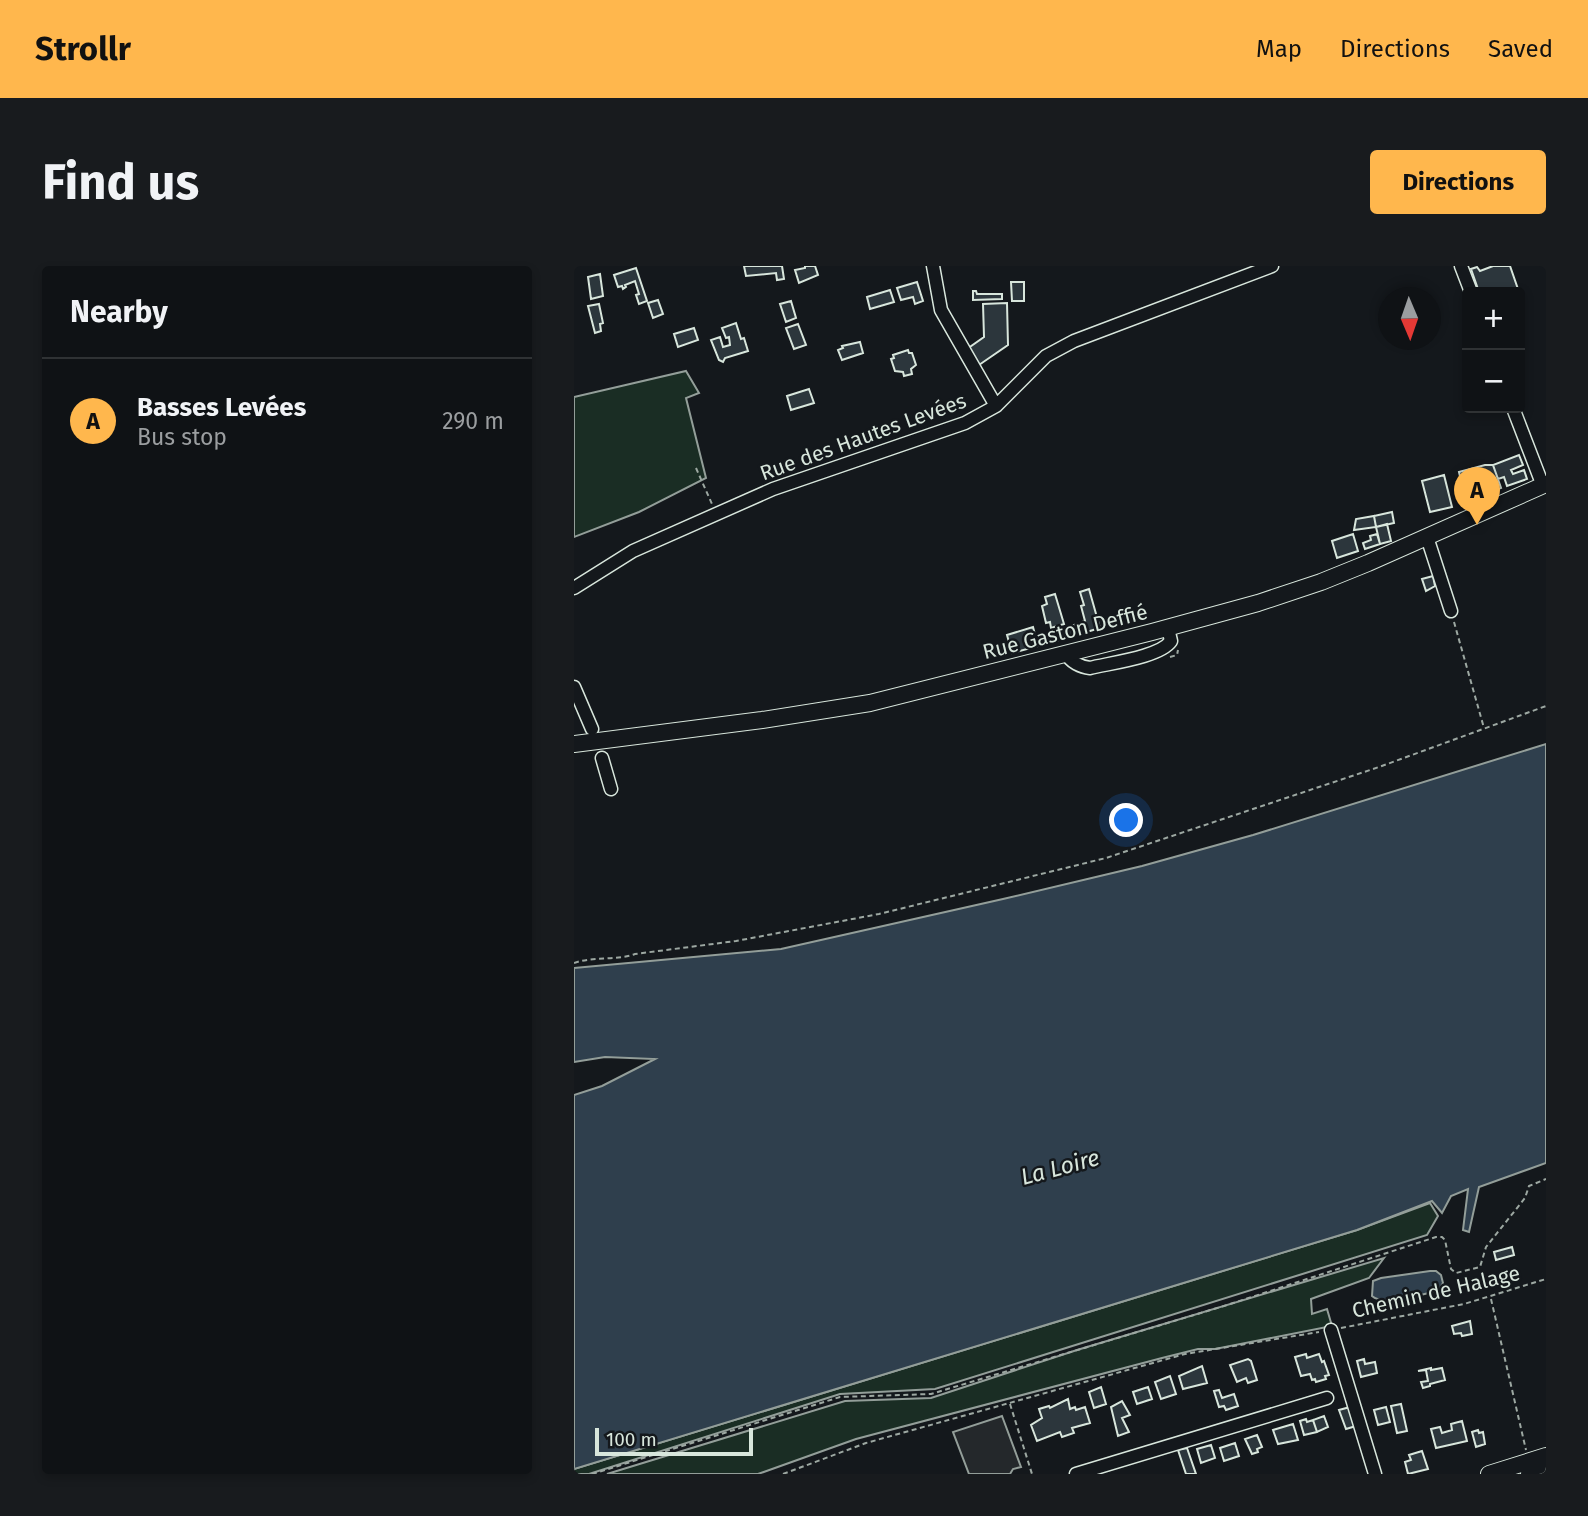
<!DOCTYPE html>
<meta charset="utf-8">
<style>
:root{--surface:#0f1215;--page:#181b1e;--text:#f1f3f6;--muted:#9b9ea0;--line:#2f3234;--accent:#ffb74d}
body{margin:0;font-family:"Fira Sans",sans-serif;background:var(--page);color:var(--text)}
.controls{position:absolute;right:21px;top:21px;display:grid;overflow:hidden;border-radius:7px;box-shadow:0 4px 10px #0003}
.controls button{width:63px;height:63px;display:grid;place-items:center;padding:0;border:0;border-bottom:2px solid var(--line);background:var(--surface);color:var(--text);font:35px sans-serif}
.compass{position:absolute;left:804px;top:21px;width:63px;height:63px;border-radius:50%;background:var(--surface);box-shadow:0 4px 10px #0003;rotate:178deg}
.scale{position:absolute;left:21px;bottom:18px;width:158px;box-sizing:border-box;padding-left:7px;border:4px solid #d8e6dc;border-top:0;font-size:19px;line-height:24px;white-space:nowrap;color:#d8e6dc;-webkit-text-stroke:5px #14181c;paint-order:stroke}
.you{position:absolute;left:553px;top:555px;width:24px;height:24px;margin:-18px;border:5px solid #fff;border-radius:50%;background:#1a73e8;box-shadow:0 0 0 10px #1a73e833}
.badge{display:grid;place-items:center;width:46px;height:46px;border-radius:50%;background:var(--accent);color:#111;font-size:23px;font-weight:700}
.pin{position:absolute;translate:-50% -58px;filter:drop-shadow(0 2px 4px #0008)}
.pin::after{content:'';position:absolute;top:37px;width:24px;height:21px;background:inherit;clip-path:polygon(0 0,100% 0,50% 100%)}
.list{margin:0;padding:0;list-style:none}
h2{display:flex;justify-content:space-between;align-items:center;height:91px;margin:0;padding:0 28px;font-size:30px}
h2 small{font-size:23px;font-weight:400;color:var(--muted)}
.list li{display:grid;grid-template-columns:46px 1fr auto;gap:21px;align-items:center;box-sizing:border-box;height:126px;padding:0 28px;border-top:2px solid var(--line)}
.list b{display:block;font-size:26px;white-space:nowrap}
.list p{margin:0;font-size:23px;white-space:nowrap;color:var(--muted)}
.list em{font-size:23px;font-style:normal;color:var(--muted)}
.map{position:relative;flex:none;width:972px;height:1208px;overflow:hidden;border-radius:7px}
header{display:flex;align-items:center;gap:42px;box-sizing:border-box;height:98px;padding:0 35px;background:var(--accent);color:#111}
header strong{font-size:33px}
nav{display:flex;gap:38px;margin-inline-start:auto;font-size:24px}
.intro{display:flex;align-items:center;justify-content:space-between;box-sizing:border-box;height:168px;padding:0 42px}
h1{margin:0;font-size:49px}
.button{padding:18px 32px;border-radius:7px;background:var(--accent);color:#111;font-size:24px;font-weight:700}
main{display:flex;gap:42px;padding:0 42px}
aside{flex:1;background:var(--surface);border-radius:7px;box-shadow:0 4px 10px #0003}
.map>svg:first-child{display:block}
</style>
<header>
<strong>Strollr</strong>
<nav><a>Map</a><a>Directions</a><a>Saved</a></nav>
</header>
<div class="intro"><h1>Find us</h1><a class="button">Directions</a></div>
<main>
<aside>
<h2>Nearby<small></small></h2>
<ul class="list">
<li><span class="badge">A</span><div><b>Basses Levées</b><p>Bus stop</p></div><em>290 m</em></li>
</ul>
</aside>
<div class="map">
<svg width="972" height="1208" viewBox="0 0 972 1208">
<rect width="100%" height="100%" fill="#14181c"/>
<!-- green -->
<path fill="#1a2d24" stroke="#939e99" stroke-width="2" d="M112,105l13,22 -13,5 20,80 -67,34 -65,25v-140z
M856,937l8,13 -11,19 -492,154 -95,5 -251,80h-15v-5l783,-239z
M810,992l-15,20 -58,21 1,15 15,-5 5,17 -117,23h-17l-36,9 -306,81 -98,35h-151l238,-73 86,-3 146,-48z"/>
<!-- parking -->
<path fill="#24282b" stroke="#939e99" stroke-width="2" d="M428,1150l19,51 -8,2 -3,5h-41l-16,-42z"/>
<!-- water -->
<path fill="#2f3f4d" stroke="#939e99" stroke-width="2" d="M972,478v419l-67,24 -10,45 -6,-2 5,-41 -17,7 -9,17 -10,-12 -75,29 -783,239v-374l28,-9 53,-27 -50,-2 -31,5v-94l207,-19 222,-50 139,-33 111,-31z
M856,1005h6l5,4 2,8 -3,5 -7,4c-15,3 -50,14 -61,4l1,-15 8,-3z"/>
<!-- building -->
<path fill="#2c363c" stroke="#d8e6dc" stroke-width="2" d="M170,0h38l2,13 -7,1 -1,-7 -30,3z
M231,0h10l3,9 -19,8 -4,-13 10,-2z
M919,0h17l9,26h-40l-8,-23 6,-2 3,4z
M62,2l11,33 -8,3 -3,-9 3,-1 -4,-13 -10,4 1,2 -3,2 -1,-3 -4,1 -4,-12z
M26,8l3,22 -12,3 -3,-22z
M343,16l6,19 -8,3 -2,-7 -12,3 -4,-12z
M437,16h13v19h-12z
M316,24l4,12 -24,7 -3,-12z
M399,25h3l1,3h25v5l-29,1z
M84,34l5,14 -10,4 -5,-15z
M217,35l5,17 -10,4 -6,-18z
M433,37l1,42 -29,20 -12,-16 17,-12 -1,-33z
M25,38l4,19 -3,1 1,7 -6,2 -7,-27z
M162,57l5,16 3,-1 4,13 -23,7 -2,4 -4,-2 -8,-20 9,-3 3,10 7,-2 -1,-8 -3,1 -4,-10z
M224,58l8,21 -12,4 -8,-21z
M120,62l4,12 -20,7 -4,-13z
M286,76l3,11 -21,7 -4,-10 5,-2 -1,-2z
M334,84l1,3h3l4,12 -5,4 1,5 -8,2 -1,-4 -8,-1 -4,-12 3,-1 -1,-3z
M235,123l5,14 -23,7 -4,-14z
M945,189l4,10 -12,5 2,4 11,-4 3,9 -20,7 -3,-9 -6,2 -5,-14z
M911,199h8l8,23 -13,5 -3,-9 6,-2 -1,-4 -3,1 -2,-4 -24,6 -2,-9z
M870,209l8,32 -22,5 -8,-31z
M894,223l1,3 7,-3 3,8 -14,5 -3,-7 3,-1 -1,-4z
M818,246l2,11 -18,4 -2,-11z
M800,250l2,11 -22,3 2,-11z
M813,258l4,17 -11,3 -4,-17z
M779,268l5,17 -21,7 -5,-17z
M803,268l3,10 -15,5 -2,-6 8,-3 -1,-4z
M859,310l2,10 -9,5 -4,-12z
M515,323l11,39 -51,15 -2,-8 38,-14 -4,-15 3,-1 -4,-13z
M481,328l9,30 -13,4 -1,-6 -4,1 -4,-17 5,-2 -2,-7z
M459,361l5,19 -26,7 -5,-18z
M938,981l2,8 -18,5 -2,-8z
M896,1055l2,13 -10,2 -1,-3 -7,1 -2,-8z
M732,1088l1,4 12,-4 3,8 2,-1 5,14 -4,1 1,3 -10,3 -1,-3 -3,1 -2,-6 -9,2 -6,-19z
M674,1093l3,2 6,19 -9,3 -2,-5 -9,4 -7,-17z
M790,1093l1,5 10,-2 2,11 -16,4 -4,-16z
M628,1100l5,17 -24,6 -4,-13z
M857,1102v2l11,-2 3,12 -15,4v2l-7,2 -2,-6 7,-1 -2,-11 -8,1z
M596,1110l6,18 -15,5 -6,-17z
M527,1121l5,17 -12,4 -5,-16z
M574,1121l4,12 -15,5 -4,-12z
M645,1124l3,8 12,-4 4,12 -12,4 -2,-4 -5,1 -5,-16z
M494,1133l2,10 5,-2 1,3 9,-3 5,16 -18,5 2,5 -12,4 -2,-5 -23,9 -6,-16 11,-7 -3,-9 10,-3 1,2z
M548,1135l8,14 -8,3 7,14 -11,4 -7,-29z
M827,1138l6,27 -10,2 -6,-27z
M776,1141l6,19 -10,3 -7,-19z
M812,1141l4,15 -12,3 -4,-15z
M750,1150l4,11 -11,5 -4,-12z
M732,1153l1,3 6,-2 4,12 -13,3 -4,-14z
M888,1155l5,20 -31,7 -5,-19 9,-2 2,6 10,-3 -1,-6z
M719,1158l5,16 -20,4 -5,-14z
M904,1164l1,3 4,-1 2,12 -9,3 -4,-15z
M683,1169l5,12 -5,2 1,3 -6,2 -7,-15z
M661,1177l4,13 -15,5 -4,-13z
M637,1179l4,13 -14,5 -4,-14z
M613,1182l9,26h-10l-8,-24z
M848,1185l6,18 -20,5 -3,-12 6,-2 -2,-5z"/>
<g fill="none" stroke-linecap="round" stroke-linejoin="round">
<defs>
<path id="minor" d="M359,0l8,44 55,96
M887,0l10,26
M939,142l30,78
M853,271l24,74
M0,322l59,-37 140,-62 192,-66 31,-17 50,-50 28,-15 198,-75
M493,388c3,8 14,13 23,14 20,-5 70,-11 81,-27l-3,-13
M0,421l18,42
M28,492l9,31
M757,1064l44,144
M502,1208l251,-76"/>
<path id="major" d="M0,478l188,-24 108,-17 282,-71 106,-29 63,-21 47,-19 178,-79
M915,1208l57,-18
M955,1208l17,-5"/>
</defs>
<!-- minor casing -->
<use href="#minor" stroke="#d8e6dc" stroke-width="15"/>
<!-- major casing -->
<use href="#major" stroke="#d8e6dc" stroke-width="18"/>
<!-- path -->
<path stroke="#9da8a2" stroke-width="2" stroke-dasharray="5 3.5" stroke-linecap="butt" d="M122,202l16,36
M880,356l30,106
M596,391l7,-2 1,-5
M0,697c20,-7 41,-2 61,-9l101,-13 143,-27 227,-56 273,-91 167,-61
M917,1033l35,151
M767,1062l123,-24 82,-25
M436,1138l22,70
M18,1208l248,-77 91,-3 293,-88 212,-69h6l3,3 6,29 5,4 24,-6 6,-20 39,-49 4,-12 17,-7
M209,1208l83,-31 319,-89 134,-22"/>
<!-- minor -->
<use href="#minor" stroke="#14181c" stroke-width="12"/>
<!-- major -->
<use href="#major" stroke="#14181c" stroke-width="16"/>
</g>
<g text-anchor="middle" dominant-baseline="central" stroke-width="5" stroke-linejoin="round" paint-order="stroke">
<!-- street labels -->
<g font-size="21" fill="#d8e6dc" stroke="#14181c">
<text transform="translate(289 171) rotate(-20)">Rue des Hautes Levées</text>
<text transform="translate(491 366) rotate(-14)">Rue Gaston Deffié</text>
<text transform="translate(862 1026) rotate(-13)">Chemin de Halage</text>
</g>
<!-- water labels -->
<g font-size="23" font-style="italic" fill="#d8e6dc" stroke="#14181c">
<text transform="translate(486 901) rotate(-15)">La Loire</text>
</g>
</g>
</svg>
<div class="controls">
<button>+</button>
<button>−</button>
</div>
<svg class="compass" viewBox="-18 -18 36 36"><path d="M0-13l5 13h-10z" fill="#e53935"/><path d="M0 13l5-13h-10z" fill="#9b9ea0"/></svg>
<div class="scale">100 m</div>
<div class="you"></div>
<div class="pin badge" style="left:903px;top:259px">A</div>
</div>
</main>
